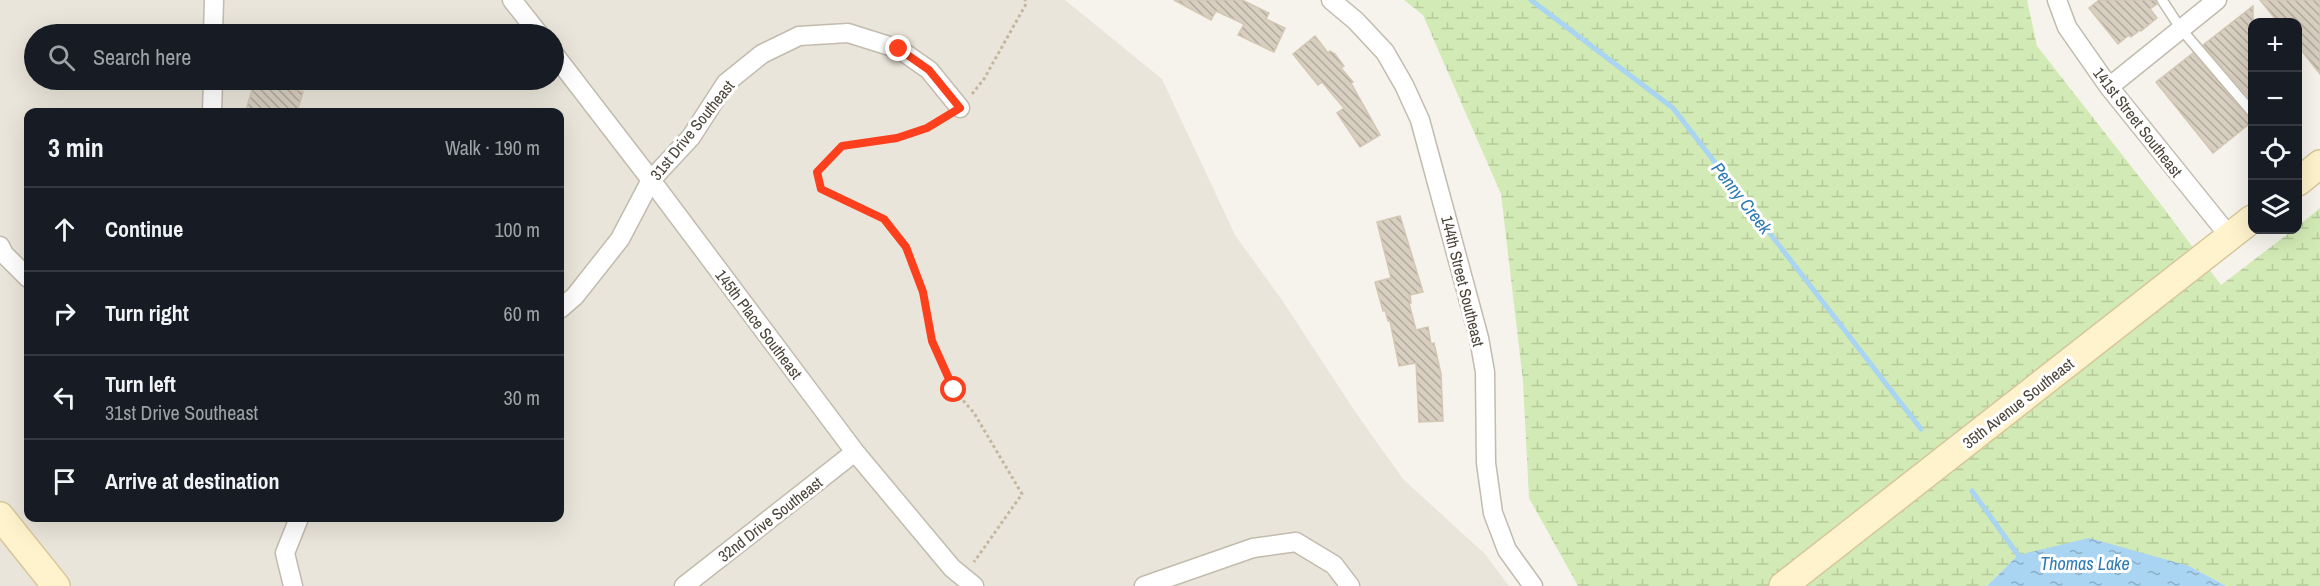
<!DOCTYPE html>
<meta charset="utf-8">
<style>
:root{--surface:#171b24;--page:#242831;--text:#f1f3f6;--muted:#9ea1a6;--line:#363941}
body{margin:0;font-family:"Archivo Narrow",sans-serif;background:var(--page);color:var(--text)}
.controls{position:absolute;right:18px;top:18px;display:grid;overflow:hidden;border-radius:12px;box-shadow:0 6px 24px #0002}
.controls button{width:54px;height:54px;display:grid;place-items:center;padding:0;border:0;border-bottom:2px solid var(--line);background:var(--surface);color:var(--text);font:30px sans-serif}
.stop{position:absolute;width:18px;height:18px;margin:-14px;border:4px solid #fc3f1d;border-radius:50%;background:#fff}
.stop.end{background:#fc3f1d;border-color:#fff;box-shadow:0 2px 6px #0008}
.list{margin:0;padding:0;list-style:none}
h2{display:flex;justify-content:space-between;align-items:center;height:78px;margin:0;padding:0 24px;font-size:26px}
h2 small{font-size:20px;font-weight:400;color:var(--muted)}
.list li{display:grid;grid-template-columns:39px 1fr auto;gap:18px;align-items:center;box-sizing:border-box;height:84px;padding:0 24px;border-top:2px solid var(--line)}
.list b{display:block;font-size:22px;white-space:nowrap}
.list p{margin:0;font-size:20px;white-space:nowrap;color:var(--muted)}
.list em{font-size:20px;font-style:normal;color:var(--muted)}
.icon{flex:none;width:33px;height:33px;fill:none;stroke:currentColor;stroke-width:2;stroke-linecap:round;stroke-linejoin:round}
.map{position:relative;flex:none;width:2320px;height:586px;overflow:hidden}
.search{position:absolute;background:var(--surface);box-shadow:0 6px 24px #0002;left:24px;top:24px;width:540px;height:66px;display:flex;align-items:center;gap:15px;box-sizing:border-box;padding:0 21px;border-radius:33px;color:var(--muted);font-size:22px}
.panel{position:absolute;background:var(--surface);box-shadow:0 6px 24px #0002;left:24px;top:108px;width:540px;height:414px;border-radius:12px}
.map>svg:first-child{display:block}
</style>
<div class="map">
<svg width="2320" height="586" viewBox="0 0 2320 586">
<defs>
<pattern id="wetland-marsh" width="20" height="14" patternUnits="userSpaceOnUse" patternTransform="scale(1.5)"><rect width="20" height="14" fill="#d2eab5"/><path d="M1 5h8M5 5V1M11 12h8M15 12V8" fill="none" stroke="#b6ca9c"/></pattern>
<pattern id="water-ripples" width="26" height="14" patternUnits="userSpaceOnUse" patternTransform="scale(1.5)"><rect width="26" height="14" fill="#a9d4f2"/><path d="M2 4q2-2 4 0t4 0M15 11q2-2 4 0t4 0" fill="none" stroke="#8caec5"/></pattern>
<pattern id="building-back-hatch" width="6" height="6" patternUnits="userSpaceOnUse" patternTransform="scale(1.5)"><rect width="6" height="6" fill="#d8cfc1"/><path d="M-1 5l2 2M0 0l6 6M5-1l2 2" fill="none" stroke="#b1aa9e"/></pattern>
</defs>
<rect width="100%" height="100%" fill="#f6f3ec"/>
<!-- residential -->
<path fill="#eae5da" fill-rule="evenodd" d="M0,0h1065l97,79 73,156 47,65 74,113 47,66 82,75 24,32h-1509zM34,34h520v46h-520zM28,112h532v406h-532z"/>
<!-- wetland -->
<path fill="url(#wetland-marsh)" d="M1404,0h623l10,46 122,156 62,83 72,-55h5v-4l22,-18v378h-94l-37,-20 -171,-11 -31,31h-409l-49,-88 -6,-117 -22,-187 -78,-179z"/>
<!-- water -->
<path fill="url(#water-ripples)" d="M2089,538l100,28 37,20h-239l31,-31z"/>
<g fill="none" stroke-linecap="round" stroke-linejoin="round">
<!-- stream -->
<path stroke="#a9d4f2" stroke-width="5" d="M1531,0l142,108 248,321
M1972,491l46,64"/>
</g>
<!-- building -->
<path fill="url(#building-back-hatch)" stroke="#d3c7b4" stroke-width="1.5" d="M1174,0h68l27,13 -3,6 19,9 -11,24 -36,-17 6,-11 -28,-13 -5,9z
M2099,0h56l2,4 -7,5 7,9 -16,13 -1,-1 -9,7 -2,-2 -11,9 -29,-36z
M2260,0h60v74l-22,-28v-24h-20z
M2253,6v96l-50,-57z
M1315,36l13,17 2,-2 5,3 9,12 -3,2 12,14 -2,1 29,52 -20,12 -23,-34 7,-5 -22,-26 -4,3 -25,-31z
M2193,53l54,63 6,3v2l-40,32 -57,-71z
M255,80h8l40,12 -6,20h-41l-10,-2z
M1400,216l23,76 -13,3 1,8h-2l7,27 12,-3 3,17 3,-1 7,31 2,47 -24,1 -3,-59 -17,3 -9,-45h-2l-3,-11 -2,1 -8,-29 16,-4 -14,-56z"/>
<g fill="none" stroke-linecap="round" stroke-linejoin="round">
<defs>
<path id="lane" d="M2162,0l19,29 71,83"/>
<path id="street" d="M512,0l27,34
M1331,0l25,21 29,31 19,33 16,35 59,218 6,34 1,91 7,50 14,37 26,36
M2057,0l10,27 42,60 121,150
M213,34l1,-34
M554,54l97,126 204,272 97,116 22,18
M2109,87l108,-87
M212,112l1,-32
M0,246l4,8 24,24
M560,309l15,-13 45,-57 31,-59 40,-43 35,-54 36,-29 37,-18 49,-3 51,16 30,21 31,38
M293,586l-8,-33 14,-35
M684,586l171,-134
M1144,586l109,-38 43,-6 38,23 16,21"/>
<path id="secondary" d="M2298,182l22,-18
M0,516l56,70
M1783,586l469,-367"/>
</defs>
<!-- lane casing -->
<use href="#lane" stroke="#c2bbae" stroke-width="12"/>
<!-- street casing -->
<use href="#street" stroke="#c2bbae" stroke-width="21"/>
<!-- secondary casing -->
<use href="#secondary" stroke="#d6c79b" stroke-width="30"/>
<!-- path -->
<path stroke="#c4b79f" stroke-width="3" stroke-dasharray="3 3" stroke-linecap="butt" d="M972,94l12,-15 42,-75 -1,-4
M944,117l-17,11 -30,10 -55,8 -25,26 4,17 63,30 22,28 17,45 9,49 22,49 20,23 48,81 -48,68"/>
<!-- lane -->
<use href="#lane" stroke="#fff" stroke-width="9"/>
<!-- street -->
<use href="#street" stroke="#fff" stroke-width="18"/>
<!-- secondary -->
<use href="#secondary" stroke="#fff3cd" stroke-width="27"/>
</g>
<g fill="none" stroke-linecap="round" stroke-linejoin="round">
<!-- route -->
<path stroke="#fc3f1d" stroke-width="8" d="M899,49l30,21 31,38 -33,20 -30,10 -55,8 -25,26 4,17 63,30 22,28 17,45 9,49 22,49"/>
</g>
<g text-anchor="middle" dominant-baseline="central" stroke-width="6" stroke-linejoin="round" paint-order="stroke">
<!-- street labels -->
<g font-size="16" fill="#4b4439" stroke="#fff">
<text transform="translate(2138 122) rotate(52)">141st Street Southeast</text>
<text transform="translate(692 130) rotate(-51)">31st Drive Southeast</text>
<text transform="translate(1463 281) rotate(76)">144th Street Southeast</text>
<text transform="translate(759 324) rotate(53)">145th Place Southeast</text>
<text transform="translate(2018 403) rotate(-38)">35th Avenue Southeast</text>
<text transform="translate(770 519) rotate(-38)">32nd Drive Southeast</text>
</g>
<!-- water labels -->
<g font-size="18" font-style="italic" fill="#2e7ab2" stroke="#fff">
<text transform="translate(1742 198) rotate(52)">Penny Creek</text>
<text x="2085" y="563">Thomas Lake</text>
</g>
</g>
</svg>
<div class="controls">
<button>+</button>
<button>−</button>
<button><svg class="icon" aria-label="locate" viewBox="0 0 24 24"><circle cx="12" cy="12" r="6"/><path d="M12 2v4M12 18v4M2 12h4M18 12h4"/></svg></button>
<button><svg class="icon" aria-label="layers" viewBox="0 0 24 24"><path d="M12 4l9 5-9 5-9-5zM3 14l9 5 9-5"/></svg></button>
</div>
<div class="stop" style="left:954px;top:390px"></div>
<div class="stop end" style="left:899px;top:49px"></div>
<div class="search"><svg class="icon" aria-label="search" viewBox="0 0 24 24"><circle cx="10" cy="10" r="6"/><path d="M15 15l6 6"/></svg>Search here</div>
<section class="panel">
<h2>3 min<small>Walk · 190 m</small></h2>
<ul class="list">
<li><svg class="icon" aria-label="ahead" viewBox="0 0 24 24"><path d="M12 20V5M6 11l6-6 6 6"/></svg><div><b>Continue</b></div><em>100 m</em></li>
<li><svg class="icon" aria-label="right" viewBox="0 0 24 24"><path d="M7 20v-9h11M14 6l5 5-5 5"/></svg><div><b>Turn right</b></div><em>60 m</em></li>
<li><svg class="icon" aria-label="left" viewBox="0 0 24 24"><path d="M17 20v-9H6M10 6l-5 5 5 5"/></svg><div><b>Turn left</b><p>31st Drive Southeast</p></div><em>30 m</em></li>
<li><svg class="icon" aria-label="arrive" viewBox="0 0 24 24"><path d="M6 21V4h12l-3 4 3 4H6"/></svg><div><b>Arrive at destination</b></div></li>
</ul>
</section>
</div>
